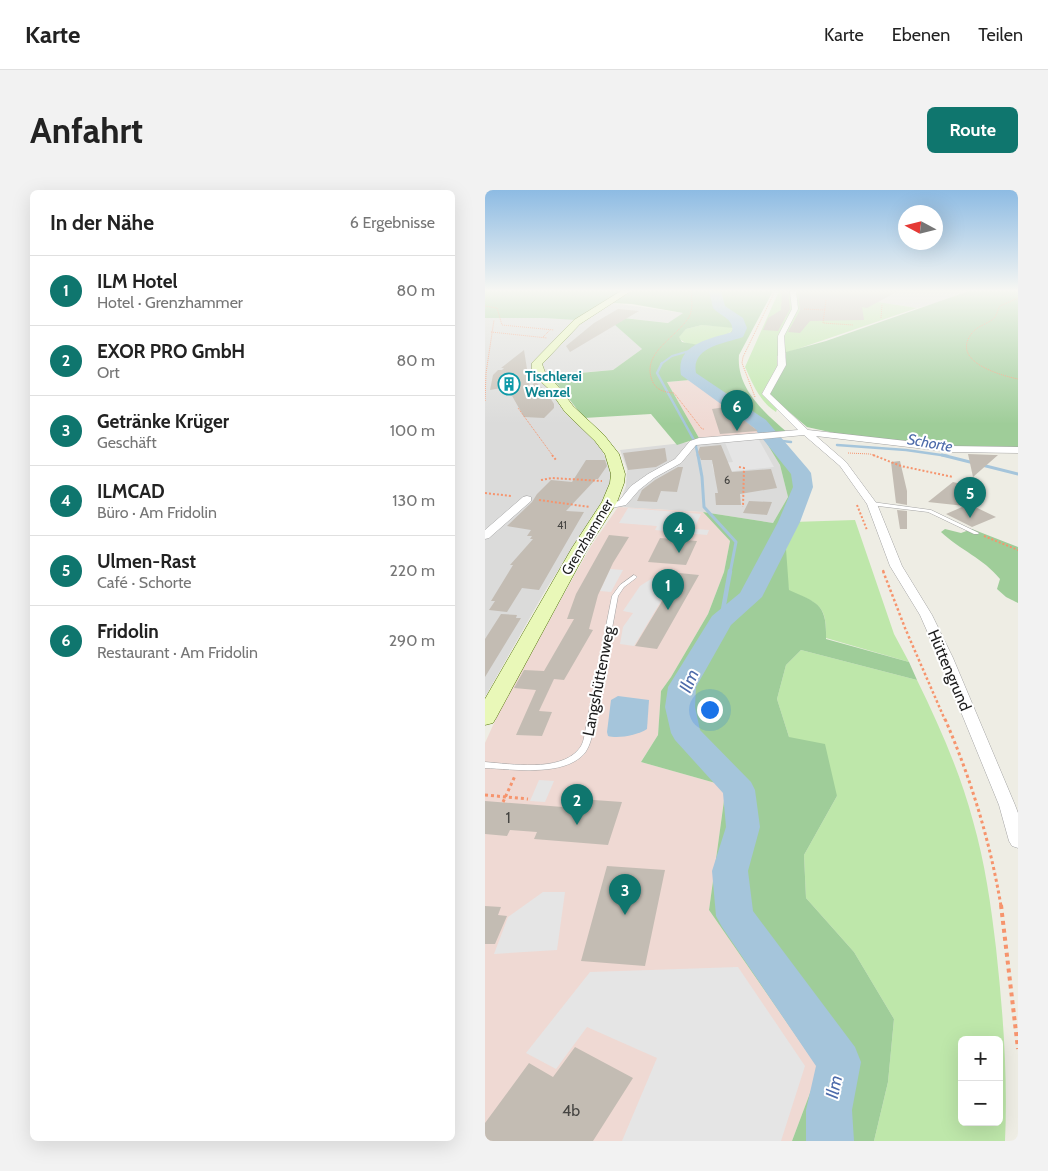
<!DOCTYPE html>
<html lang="de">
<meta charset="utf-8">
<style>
:root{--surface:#fff;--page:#f2f2f2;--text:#222;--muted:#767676;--line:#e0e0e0;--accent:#0f766e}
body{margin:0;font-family:Cabin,sans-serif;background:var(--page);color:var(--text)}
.controls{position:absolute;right:15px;bottom:15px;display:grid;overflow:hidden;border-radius:8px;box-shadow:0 5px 20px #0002}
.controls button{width:45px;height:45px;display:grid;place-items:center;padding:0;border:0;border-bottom:1px solid var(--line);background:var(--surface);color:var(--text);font:25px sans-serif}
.compass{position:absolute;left:413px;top:15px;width:45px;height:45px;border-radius:50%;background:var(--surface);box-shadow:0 5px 20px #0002;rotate:277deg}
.you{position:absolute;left:224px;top:519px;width:18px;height:18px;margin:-12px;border:4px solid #fff;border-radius:50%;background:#1a73e8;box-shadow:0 0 0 8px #1a73e833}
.badge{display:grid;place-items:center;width:32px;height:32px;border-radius:50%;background:var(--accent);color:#fff;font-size:16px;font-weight:700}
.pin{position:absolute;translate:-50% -41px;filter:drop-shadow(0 1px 2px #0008)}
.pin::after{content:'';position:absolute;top:26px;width:18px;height:15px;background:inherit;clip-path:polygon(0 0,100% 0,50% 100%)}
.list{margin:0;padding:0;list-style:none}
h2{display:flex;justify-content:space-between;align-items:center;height:65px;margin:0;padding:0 20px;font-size:21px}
h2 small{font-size:16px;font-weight:400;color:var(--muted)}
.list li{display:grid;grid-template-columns:32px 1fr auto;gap:15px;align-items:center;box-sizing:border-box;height:70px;padding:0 20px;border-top:1px solid var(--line)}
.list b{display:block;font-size:19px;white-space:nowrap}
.list p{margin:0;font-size:16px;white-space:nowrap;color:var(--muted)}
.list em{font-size:16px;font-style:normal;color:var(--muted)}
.map{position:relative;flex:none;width:533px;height:951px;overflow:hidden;border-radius:8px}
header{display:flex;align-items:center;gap:30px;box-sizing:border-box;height:70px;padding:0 25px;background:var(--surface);border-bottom:1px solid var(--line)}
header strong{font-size:24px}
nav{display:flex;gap:28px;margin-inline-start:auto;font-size:18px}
.intro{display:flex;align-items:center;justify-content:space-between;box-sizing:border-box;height:120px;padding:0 30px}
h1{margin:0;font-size:35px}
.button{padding:12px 22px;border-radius:8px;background:var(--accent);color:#fff;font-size:18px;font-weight:700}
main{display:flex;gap:30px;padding:0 30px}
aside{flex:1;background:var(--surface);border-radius:8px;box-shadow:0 5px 20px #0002}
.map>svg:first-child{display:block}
</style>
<header>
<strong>Karte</strong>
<nav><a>Karte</a><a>Ebenen</a><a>Teilen</a></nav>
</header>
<div class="intro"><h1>Anfahrt</h1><a class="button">Route</a></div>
<main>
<aside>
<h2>In der Nähe<small>6 Ergebnisse</small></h2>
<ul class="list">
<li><span class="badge">1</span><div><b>ILM Hotel</b><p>Hotel · Grenzhammer</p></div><em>80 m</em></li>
<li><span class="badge">2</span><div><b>EXOR PRO GmbH</b><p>Ort</p></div><em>80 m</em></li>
<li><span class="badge">3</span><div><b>Getränke Krüger</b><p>Geschäft</p></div><em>100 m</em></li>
<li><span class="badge">4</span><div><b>ILMCAD</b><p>Büro · Am Fridolin</p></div><em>130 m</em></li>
<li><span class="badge">5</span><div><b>Ulmen-Rast</b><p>Café · Schorte</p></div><em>220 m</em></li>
<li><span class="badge">6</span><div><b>Fridolin</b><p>Restaurant · Am Fridolin</p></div><em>290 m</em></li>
</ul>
</aside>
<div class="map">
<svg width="533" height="951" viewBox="0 0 533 951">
<rect width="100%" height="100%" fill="#eeede4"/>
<path fill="#dbdbda" d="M320 101H484L460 111 432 118Z
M127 113 198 123 184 133 121 126 157 159 128 180 52 186 115 257 125 276 129 292 60 401 0 507V128H59L99 130Z
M278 247 295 275 303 307 288 333 218 322 133 317 141 296 142 279 135 260 215 251Z"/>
<path fill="#efd9d3" d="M205 190 249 219 279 234V245L214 248 182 192Z
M133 317 218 322 245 351 239 382 223 424 186 487 176 501 173 545 156 572 241 596 224 720 334 879 307 951H0V553L14 522 79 404 106 356Z"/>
<path fill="#bee7aa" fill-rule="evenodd" d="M294 101H305L307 109H312L311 101H320L432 118 292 166V177L277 203 292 219 291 222C274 211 268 194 260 177Z
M217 135 250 137C239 152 206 163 193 147L201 139Z
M370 330 409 444 424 472 341 448C342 414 333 413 304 401L297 357 308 332Z
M316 460 432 490C454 535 475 582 488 631 500 673 506 715 511 758 518 822 523 886 520 951H389L403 892 409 829 369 762 321 708 319 665 352 606 304 547 292 509 301 475ZM477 850H514V932H477Z"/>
<path fill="#9fcd99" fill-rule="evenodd" d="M0 101H140L91 130 59 128H0Z
M147 101H288L254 165C251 199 280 223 303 243L279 245V234L249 219 205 190 182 192 214 248 192 255 166 224 99 228 73 195 61 186 128 180 157 159 120 126 183 133 198 123 147 114 127 113ZM217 135 249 138 245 143 214 155 197 152 194 147 201 139Z
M484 101H533V258H476L349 243 322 237 283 204 300 175 301 162 341 151Z
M278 247 294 248C303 261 318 276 322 291 325 302 303 344 297 357L301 359 304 400C333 413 342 414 341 449L424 472 432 490 316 460 301 475 292 509 304 547 340 554 352 606 319 665 321 708 369 762 409 829 403 892 389 951H307L334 879 224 720 241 596 156 572 173 545 176 501 186 487 223 424 239 382 245 351 218 322 288 333 303 307 295 275Z
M460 339 476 343 487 339 533 357V413L521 407 512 399 515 389C498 368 475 360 456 342Z"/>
<path fill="#e5e5e5" d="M273 248 289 277 229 283 227 274 248 272 239 250Z
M143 318 216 324 209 339 224 340 222 345 170 340 172 336 134 333Z
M125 379 138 380 126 402 115 401Z
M177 381 193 383 149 456 135 454 138 437 148 423 138 421 155 396 169 387 173 388Z
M54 590 69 591 60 612 45 611Z
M58 702H80L72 760 9 764 23 727Z
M253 777 320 876 296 951H137L172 868 102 837 71 879 41 863 105 782Z"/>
<path fill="#a5c5db" d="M133 506 164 510 162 539C153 545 133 549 123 546L122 542 126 510Z"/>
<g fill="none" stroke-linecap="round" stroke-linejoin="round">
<path stroke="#a5c5db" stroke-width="2" d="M176 174 187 166 211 159"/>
<path stroke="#a5c5db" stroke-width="2.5" d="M177 173 172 183 210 252 213 266
M288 250 306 252
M352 255 421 260 463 266"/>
<path stroke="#a5c5db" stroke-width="3" d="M213 265 217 287 219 317 251 352 245 383
M457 265 533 284"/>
<path stroke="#a5c5db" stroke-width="4.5" d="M236 431 245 381"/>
<path fill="#a5c5db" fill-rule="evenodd" d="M224 101H236L240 116 258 128 262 138 258 147C238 154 206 157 211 183L281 230 323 279 326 283 328 297 315 332 277 407 246 435 211 497 210 517 215 540 266 592 270 600 275 637 263 681 268 721 370 857 376 872 367 920 369 951H321V920L331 876 237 737 231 726 227 681 241 637 238 603 190 550 186 543 180 517 183 497 227 426 255 403 293 332 308 297 306 284 269 238 196 185C190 154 225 149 247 142 250 129 235 126 228 118Z"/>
</g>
<path fill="#c3bcb3" d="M297 101H303L305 119 293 141 278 140 283 128 296 120Z
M313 101H413L382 118 377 117 379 130 325 131 315 143 303 142 315 120Z
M133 119 154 121 85 162 81 156 109 133Z
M39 160 45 198 50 192 61 201 69 214V218L59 228 39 227 22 197 5 200 8 185 13 180H17L19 178H16Z
M240 217 248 222 273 241 235 244 227 219Z
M236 255 247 282 286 279 292 298 255 304 256 315H231L230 303H233L227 270H216L213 262 215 257Z
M180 258 182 271 171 277 143 280 138 263Z
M483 264 509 265H513L488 287Z
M101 270H120L122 276 113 289H111L81 321 99 322 54 400 37 398 22 422 4 420 10 411H6L28 375H25L48 349H45L47 346H42L46 340 22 336 47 312 52 304 66 290 87 292Z
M415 271 422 301V315L411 313 406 272Z
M193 277H198L192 302 176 301 172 312 152 311 157 300 170 290Z
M468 292 497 299 480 316 443 312Z
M264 311 287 312 282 325 258 323Z
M484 314 511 327 487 337 461 324Z
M412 320 422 321V339H415Z
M124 345 144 347 128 373 113 405 104 439 108 440 79 490 69 489 54 521 67 522 57 546 31 545 51 500 29 498 39 480 59 481 89 429H82L91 404Z
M175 348 212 351 201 375 163 372Z
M194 383 214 385 172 459 150 456Z
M16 424 32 425 31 428H36L0 487V449Z
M81 608 137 612 123 655 49 649 52 642 25 640 22 646 0 644V611L78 617Z
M122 676 180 680 160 776 96 771Z
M0 716 16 717 13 725 22 726 10 754H0Z
M90 857 148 888 108 951H0V933L44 873 68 887Z"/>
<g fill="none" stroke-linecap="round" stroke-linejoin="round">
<g stroke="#a4a4a4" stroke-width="1">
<path id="service" d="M387 312 446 320 494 343 493 344H489L443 322 385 315V313Z
M149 385 152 387 151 388 139 397 133 406 108 542C106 550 104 558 99 564 78 587 28 579 0 578V572C26 574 74 582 93 560 98 555 99 548 100 542L127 406 135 395Z"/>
</g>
<g stroke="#a4a4a4" stroke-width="1">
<path id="minor" d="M305 101H311L313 119 299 146 301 175 285 204 323 240 466 256 533 257V263L466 262 331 246 361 272 392 314 417 376 447 425 468 468 530 615 533 623V658L527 656 524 651 514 615 454 468 435 425 405 376 382 314 355 276 319 245 211 255 196 273 169 288 154 300 141 315 122 319 117 316 118 314 134 311 146 296 163 284 190 269 205 251 214 248 313 240 277 204 293 175V146L307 119Z
M42 306 46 307V311L4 348 0 349V340L38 307Z"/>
</g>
<g stroke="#537108" stroke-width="1">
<path id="secondary" d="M136 101H146L95 134 57 174 61 185 72 195 88 216 119 245 134 264 140 284 139 293 132 312 103 358 11 528 8 533 0 535V509L87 358 117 312 125 293 126 284 120 264 110 251 80 222 64 199 53 189 47 181V173L89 130Z"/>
</g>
<path stroke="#f6946d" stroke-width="1" stroke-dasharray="1 1" stroke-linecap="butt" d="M206 101C207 110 208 119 204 127 192 147 159 161 166 187 169 199 177 202 189 203L217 239H219
M533 108 515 116C513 119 512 124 510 127 504 134 493 135 487 143 465 171 514 185 533 189
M341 110 338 133 368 135
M0 116 12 118 17 135 69 140
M319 119 340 120
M396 128 397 114
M6 142 62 148
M58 147 65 140
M270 207 257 173 258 167 290 101
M0 211 1 183 9 130
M33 218 68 266
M363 263 385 264 391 266"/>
<path stroke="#f6946d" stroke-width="2" stroke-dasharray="2 2" stroke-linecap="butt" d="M67 265 71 270
M388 265 416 276 468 287
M254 277 259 278 258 317
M56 290 67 288 117 291
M0 303 26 306
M54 310 105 317
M372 315 382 340
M499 346 533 360
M398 380 399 383"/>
<path stroke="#f6946d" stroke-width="2.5" stroke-dasharray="2.5 2.5" stroke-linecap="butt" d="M398 381 420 438 460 530"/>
<path stroke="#f6946d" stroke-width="3" stroke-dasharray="3 3" stroke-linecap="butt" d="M460 529C486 589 505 651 516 716
M0 605 43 609
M18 612 30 586"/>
<path stroke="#f6946d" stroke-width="4" stroke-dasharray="4 4" stroke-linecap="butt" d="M516 715 533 859"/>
<use href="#service" fill="#fff" fill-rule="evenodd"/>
<use href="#minor" fill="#fff" fill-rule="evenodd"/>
<use href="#secondary" fill="#e9f8b8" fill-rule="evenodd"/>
</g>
<linearGradient id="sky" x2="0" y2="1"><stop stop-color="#8dbbe3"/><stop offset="0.43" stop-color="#f7f7f3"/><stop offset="1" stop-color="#f7f7f3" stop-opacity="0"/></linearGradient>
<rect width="533" height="234" fill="url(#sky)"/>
<defs>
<g id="building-ring" transform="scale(1.125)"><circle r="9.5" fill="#fff" stroke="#0f9aa8" stroke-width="1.5"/><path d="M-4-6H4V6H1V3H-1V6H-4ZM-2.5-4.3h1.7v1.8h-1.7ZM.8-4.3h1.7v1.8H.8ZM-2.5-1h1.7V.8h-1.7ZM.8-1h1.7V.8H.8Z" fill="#0f9aa8"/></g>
</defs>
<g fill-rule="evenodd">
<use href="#building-ring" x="24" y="194"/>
</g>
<g text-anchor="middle" stroke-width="4" stroke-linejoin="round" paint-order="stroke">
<g font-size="11" fill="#464542">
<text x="242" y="294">6</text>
<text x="77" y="339">41</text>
</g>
<g font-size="14" font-weight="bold" fill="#0d838f" stroke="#fff" text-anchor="start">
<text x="40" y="191">Tischlerei<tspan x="40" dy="16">Wenzel</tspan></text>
</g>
<g font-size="14" fill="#1d1d1d" stroke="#fff">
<text transform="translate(102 347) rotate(-59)" y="5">Grenzhammer</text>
</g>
<g font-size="15" font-style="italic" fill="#4d6baa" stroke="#fff">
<text transform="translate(445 253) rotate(10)" y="5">Schorte</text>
</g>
<g font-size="16" fill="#1d1d1d" stroke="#fff">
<text transform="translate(465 480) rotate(67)" y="6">Hüttengrund</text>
<text transform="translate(113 491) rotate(-79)" y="6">Langshüttenweg</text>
</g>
<g font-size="16" fill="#464542">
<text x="23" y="633">1</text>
<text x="86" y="926">4b</text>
</g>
<g font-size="18" font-style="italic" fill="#4d6baa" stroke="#fff">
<text transform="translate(204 491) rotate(-67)" y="6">Ilm</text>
<text transform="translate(349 897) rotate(-78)" y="6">Ilm</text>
</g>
</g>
</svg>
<div class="controls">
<button>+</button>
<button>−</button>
</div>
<svg class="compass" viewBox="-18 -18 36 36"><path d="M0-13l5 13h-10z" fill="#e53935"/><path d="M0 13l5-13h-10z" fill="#767676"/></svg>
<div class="you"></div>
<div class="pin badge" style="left:183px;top:420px">1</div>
<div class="pin badge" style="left:92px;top:635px">2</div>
<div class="pin badge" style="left:140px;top:725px">3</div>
<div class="pin badge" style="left:194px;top:363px">4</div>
<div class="pin badge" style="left:485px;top:328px">5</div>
<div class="pin badge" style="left:252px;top:241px">6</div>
</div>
</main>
